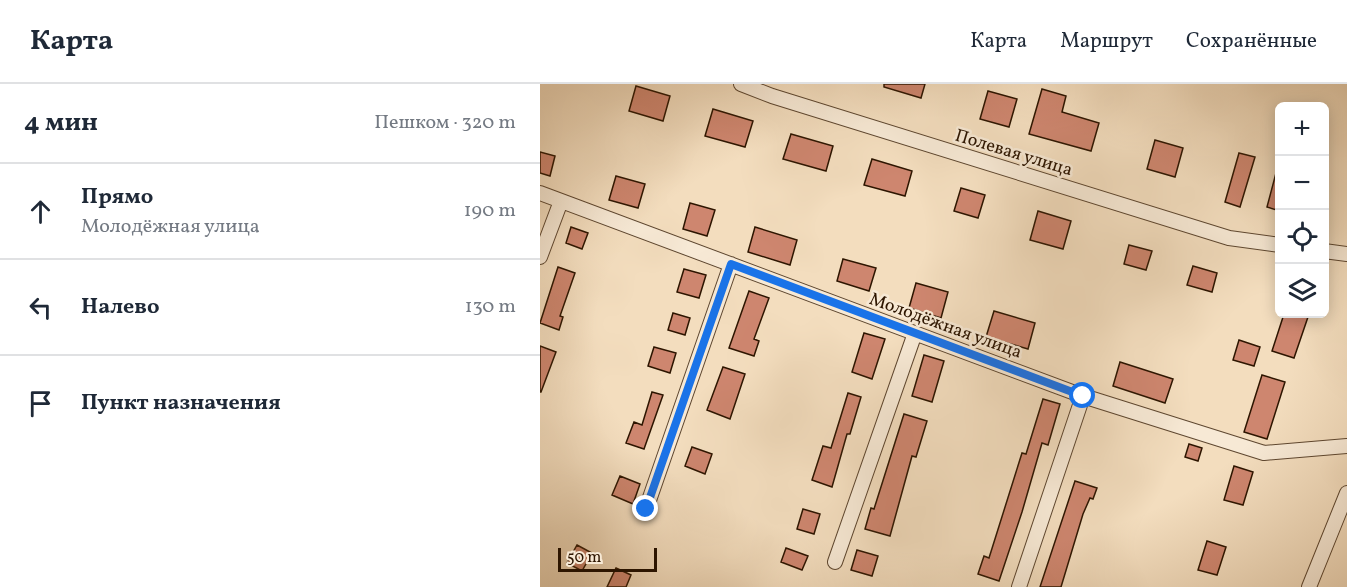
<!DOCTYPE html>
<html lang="ru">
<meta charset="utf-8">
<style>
:root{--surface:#fff;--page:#f6f6f7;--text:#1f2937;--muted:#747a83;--line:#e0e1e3}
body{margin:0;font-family:Vollkorn,serif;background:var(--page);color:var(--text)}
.controls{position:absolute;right:18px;top:18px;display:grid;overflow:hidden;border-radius:9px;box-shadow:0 3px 15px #0003}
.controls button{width:54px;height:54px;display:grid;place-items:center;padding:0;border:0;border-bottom:2px solid var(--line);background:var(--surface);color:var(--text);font:30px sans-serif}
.scale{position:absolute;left:18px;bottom:15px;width:99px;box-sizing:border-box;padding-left:6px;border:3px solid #2d1500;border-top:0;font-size:16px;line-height:21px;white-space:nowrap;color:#2d1500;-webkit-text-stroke:4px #f7e9d5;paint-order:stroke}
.stop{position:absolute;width:18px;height:18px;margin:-14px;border:4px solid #1a73e8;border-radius:50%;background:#fff}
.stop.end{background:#1a73e8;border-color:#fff;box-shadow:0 2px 6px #0008}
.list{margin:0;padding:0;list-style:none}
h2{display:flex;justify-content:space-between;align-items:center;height:78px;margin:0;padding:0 24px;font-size:26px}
h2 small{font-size:20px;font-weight:400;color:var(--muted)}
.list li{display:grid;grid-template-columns:39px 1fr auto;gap:18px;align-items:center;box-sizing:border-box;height:96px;padding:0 24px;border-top:2px solid var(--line)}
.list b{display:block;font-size:22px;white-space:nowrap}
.list p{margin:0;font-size:20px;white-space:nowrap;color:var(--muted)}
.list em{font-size:20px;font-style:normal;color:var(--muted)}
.icon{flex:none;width:33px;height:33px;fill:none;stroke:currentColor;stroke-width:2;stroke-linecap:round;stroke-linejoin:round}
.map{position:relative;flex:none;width:807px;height:503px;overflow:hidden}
header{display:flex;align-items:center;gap:36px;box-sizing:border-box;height:84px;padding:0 30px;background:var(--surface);border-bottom:2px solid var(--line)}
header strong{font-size:28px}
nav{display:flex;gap:33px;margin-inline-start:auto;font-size:21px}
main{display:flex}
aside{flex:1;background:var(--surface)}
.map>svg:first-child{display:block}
</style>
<header>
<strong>Карта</strong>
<nav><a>Карта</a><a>Маршрут</a><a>Сохранённые</a></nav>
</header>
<main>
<aside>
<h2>4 мин<small>Пешком · 320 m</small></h2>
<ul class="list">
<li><svg class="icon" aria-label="ahead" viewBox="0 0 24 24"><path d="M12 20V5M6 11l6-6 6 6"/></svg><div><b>Прямо</b><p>Молодёжная улица</p></div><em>190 m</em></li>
<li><svg class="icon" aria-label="left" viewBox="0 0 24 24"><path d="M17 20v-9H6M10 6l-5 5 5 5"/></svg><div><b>Налево</b></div><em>130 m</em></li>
<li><svg class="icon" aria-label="arrive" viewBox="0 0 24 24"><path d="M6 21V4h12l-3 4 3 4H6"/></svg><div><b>Пункт назначения</b></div></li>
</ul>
</aside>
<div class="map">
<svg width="807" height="503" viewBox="0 0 807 503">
<rect width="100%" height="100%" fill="#f3ddbe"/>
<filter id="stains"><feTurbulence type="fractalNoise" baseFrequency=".00333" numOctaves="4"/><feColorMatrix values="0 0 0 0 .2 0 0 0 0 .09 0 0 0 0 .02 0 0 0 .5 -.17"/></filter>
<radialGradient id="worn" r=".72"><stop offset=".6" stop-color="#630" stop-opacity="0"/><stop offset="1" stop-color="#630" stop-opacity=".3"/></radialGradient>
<path fill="#ce866f" stroke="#2d1500" stroke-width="1.5" d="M344 0H385L381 14 344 3Z
M96 2 130 12 123 37 89 27Z
M502 5 526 12 522 28 559 39 551 67 489 50Z
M448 7 477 15 469 43 440 35Z
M173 25 213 37 205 63 165 52Z
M251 50 293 62 286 87 243 75Z
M615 56 643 64 635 93 607 85Z
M0 68 15 72 10 92 0 89Z
M699 69 715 73 700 123 685 118Z
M332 75 372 87 365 112 324 101Z
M736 89H740V127L727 123Z
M76 92 105 100 98 124 69 116Z
M421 104 445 111 438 134 414 127Z
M150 119 175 126 167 152 143 145Z
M498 127 531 137 523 165 490 156Z
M31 143 48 149 42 165 26 159Z
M215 143 257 156 250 181 208 168Z
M589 161 612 167 606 186 584 180Z
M303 175 336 184 329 207 297 197Z
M653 182 677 189 672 208 647 201Z
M18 183 35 189 20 232 23 233 19 246 0 239Z
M144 185 166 191 159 214 137 208Z
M376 199 408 208 401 234 369 224Z
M209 207 229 214 214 255 219 257 214 272 189 264Z
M454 227 495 239 488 265 446 253Z
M133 229 150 234 145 251 128 246Z
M744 230H769L754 274 732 267Z
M324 249 345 255 332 295 312 288Z
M699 256 720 263 714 282 693 276Z
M0 262 16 268 1 308H0Z
M114 263 136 269 130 289 108 282Z
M384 271 404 277 392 318 372 312Z
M580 278 633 295 625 319 573 302Z
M183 283 205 290 190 335 167 326Z
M722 291 745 298 727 355 704 348Z
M112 308 123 311 104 365 86 359 94 338 102 341Z
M308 309 321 313 310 350H307L292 403 272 396 283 362 291 364Z
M503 315 520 320 508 361 502 359 482 428 459 497 438 490 444 472 449 474 482 369 486 370Z
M364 330 387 337 376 373 372 372 350 452 325 445 331 424 334 425Z
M649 360 662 364 658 377 645 373Z
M152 363 172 370 165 390 145 382Z
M694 382 713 388 703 421 684 416Z
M80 392 100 400 93 420 72 411Z
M535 397 557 404 553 415 550 414 543 430 521 503H500Z
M263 425 280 430 274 450 257 445Z
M667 457 686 463 677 491 658 486Z
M37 461 52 469 42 487 27 479Z
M246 464 268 472 262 486 241 478Z
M317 466 338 472 332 492 311 486Z
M76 484 91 491 86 503H67Z"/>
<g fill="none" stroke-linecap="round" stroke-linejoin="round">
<g stroke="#5e4730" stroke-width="16">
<path id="minor" d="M201 0 232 12 689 154 740 161
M0 109 543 312 724 369 807 362
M784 167 807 170
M0 173 21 117
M106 425 191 180
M295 478 375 249
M479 503 543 312
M769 503 807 409"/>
</g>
<use href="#minor" stroke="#f7e9d5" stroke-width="14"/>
</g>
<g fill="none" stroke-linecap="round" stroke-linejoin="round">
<path stroke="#1a73e8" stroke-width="8" d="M106 425 191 180 543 312"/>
</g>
<g text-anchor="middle" stroke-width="5" stroke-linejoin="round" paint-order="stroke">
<g font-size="18" fill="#2d1500" stroke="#f7e9d5">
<text transform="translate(474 68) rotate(17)" y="6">Полевая улица</text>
<text transform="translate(406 241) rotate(20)" y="6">Молодёжная улица</text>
</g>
</g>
<rect width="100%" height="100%" filter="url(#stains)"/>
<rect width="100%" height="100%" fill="url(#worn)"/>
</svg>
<div class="controls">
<button>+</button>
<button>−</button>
<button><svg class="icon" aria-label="locate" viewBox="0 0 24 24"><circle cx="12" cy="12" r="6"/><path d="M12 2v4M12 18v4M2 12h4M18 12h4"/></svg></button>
<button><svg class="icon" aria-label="layers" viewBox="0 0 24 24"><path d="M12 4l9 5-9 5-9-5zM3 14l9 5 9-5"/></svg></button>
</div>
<div class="scale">50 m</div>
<div class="stop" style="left:543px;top:312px"></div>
<div class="stop end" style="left:106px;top:425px"></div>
</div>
</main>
